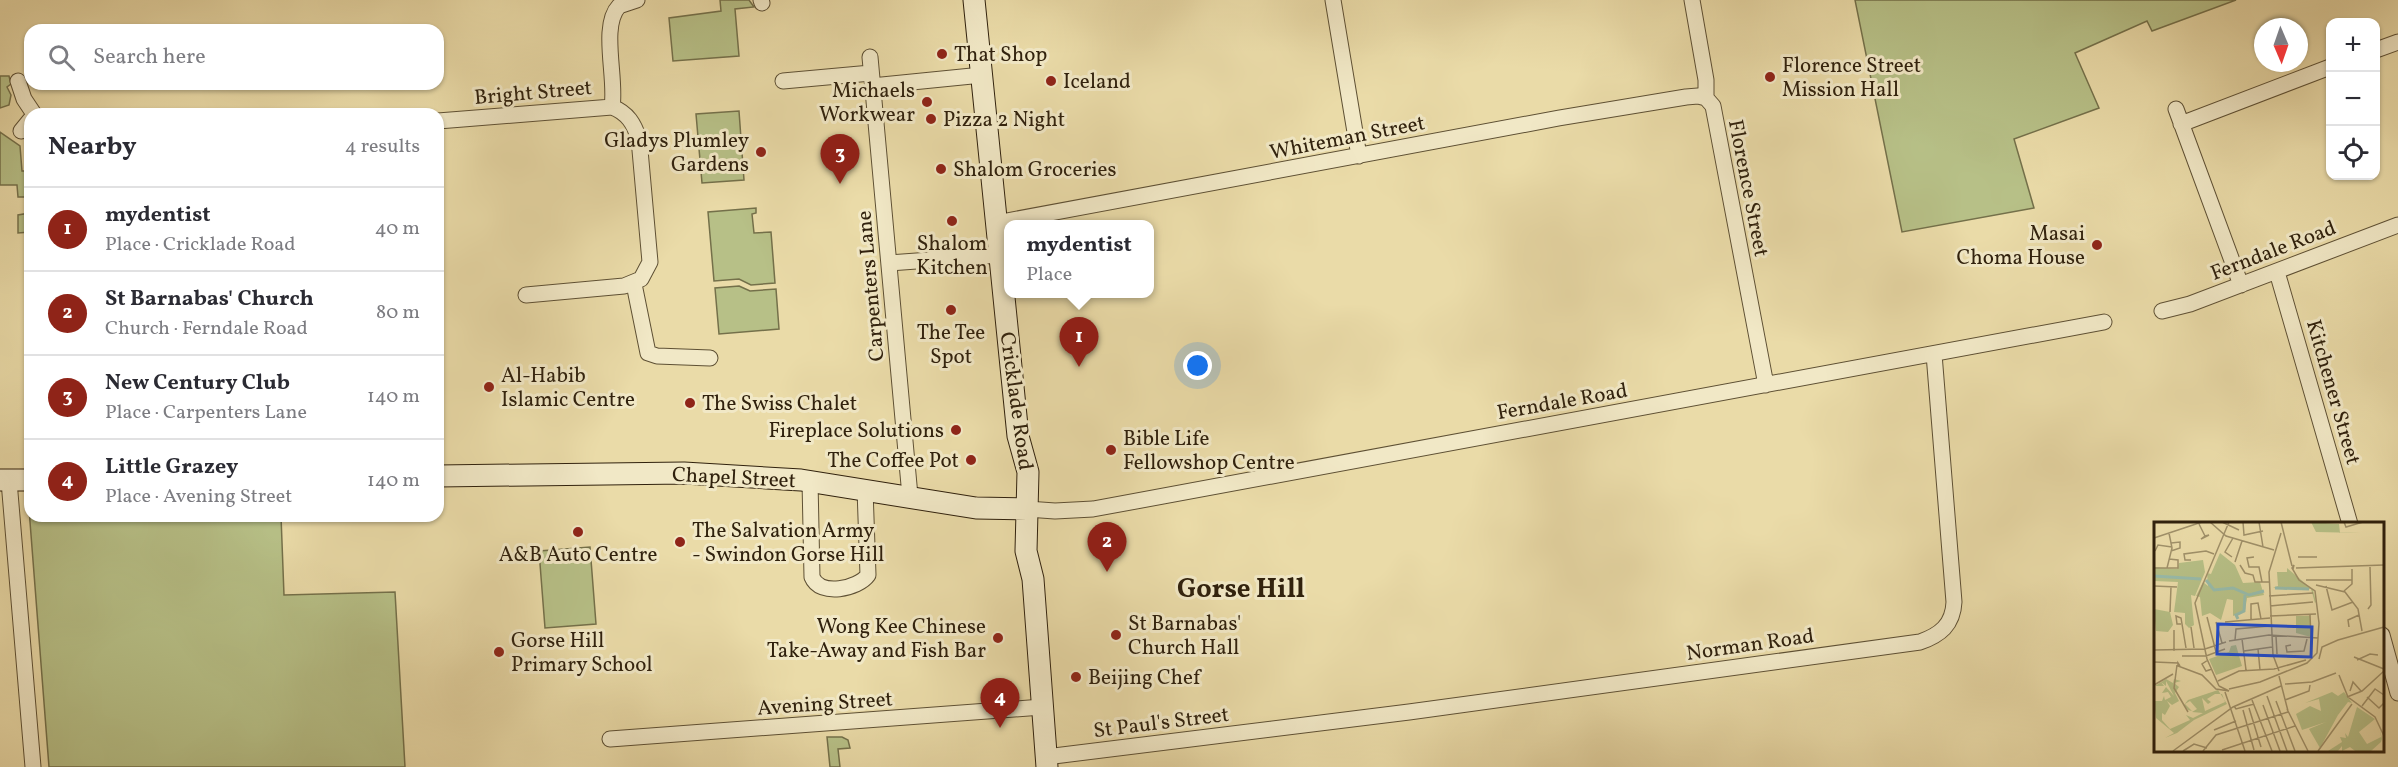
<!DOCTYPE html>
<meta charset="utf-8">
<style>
:root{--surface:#fff;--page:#f2f2f3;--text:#2b2b33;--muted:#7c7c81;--line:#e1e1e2;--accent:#8f2418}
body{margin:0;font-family:Vollkorn,serif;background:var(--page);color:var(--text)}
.controls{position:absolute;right:18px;top:18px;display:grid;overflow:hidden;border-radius:12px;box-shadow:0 2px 4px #0004}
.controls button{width:54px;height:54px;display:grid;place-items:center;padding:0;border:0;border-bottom:2px solid var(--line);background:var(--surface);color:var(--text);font:30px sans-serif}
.compass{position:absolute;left:2254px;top:18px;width:54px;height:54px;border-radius:50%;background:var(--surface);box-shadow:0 2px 4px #0004;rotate:178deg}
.you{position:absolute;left:1198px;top:366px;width:21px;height:21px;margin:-15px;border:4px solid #fff;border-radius:50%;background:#1a73e8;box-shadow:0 0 0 9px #1a73e833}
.badge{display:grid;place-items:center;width:39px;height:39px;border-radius:50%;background:var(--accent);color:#fff;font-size:20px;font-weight:700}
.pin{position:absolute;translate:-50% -50px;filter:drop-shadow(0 2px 3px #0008)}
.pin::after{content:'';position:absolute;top:32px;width:21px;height:18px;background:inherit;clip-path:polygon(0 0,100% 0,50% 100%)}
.popup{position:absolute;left:1004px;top:220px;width:150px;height:78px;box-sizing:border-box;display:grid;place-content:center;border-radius:12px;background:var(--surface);filter:drop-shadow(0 2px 4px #0005);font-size:20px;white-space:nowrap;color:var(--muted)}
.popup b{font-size:22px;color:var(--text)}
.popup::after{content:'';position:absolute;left:50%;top:100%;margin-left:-12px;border:12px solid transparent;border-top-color:var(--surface)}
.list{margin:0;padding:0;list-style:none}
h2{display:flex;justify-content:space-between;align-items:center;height:78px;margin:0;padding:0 24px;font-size:26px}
h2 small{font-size:20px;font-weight:400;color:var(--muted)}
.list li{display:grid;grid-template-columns:39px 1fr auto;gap:18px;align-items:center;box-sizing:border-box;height:84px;padding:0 24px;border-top:2px solid var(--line)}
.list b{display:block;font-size:22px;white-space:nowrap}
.list p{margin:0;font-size:20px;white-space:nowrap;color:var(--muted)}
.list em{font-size:20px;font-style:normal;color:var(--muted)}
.icon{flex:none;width:33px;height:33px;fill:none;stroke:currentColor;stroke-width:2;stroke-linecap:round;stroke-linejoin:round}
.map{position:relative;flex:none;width:2398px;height:767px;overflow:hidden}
.search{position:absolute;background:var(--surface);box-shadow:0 2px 4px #0004;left:24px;top:24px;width:420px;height:66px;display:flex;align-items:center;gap:15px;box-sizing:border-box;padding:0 21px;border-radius:18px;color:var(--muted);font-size:22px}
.panel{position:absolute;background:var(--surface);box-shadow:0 2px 4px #0004;left:24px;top:108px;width:420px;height:414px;border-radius:18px}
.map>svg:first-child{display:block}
</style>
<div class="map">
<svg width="2398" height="767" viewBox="0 0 2398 767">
<rect width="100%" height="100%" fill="#eadba8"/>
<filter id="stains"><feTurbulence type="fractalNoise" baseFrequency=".00333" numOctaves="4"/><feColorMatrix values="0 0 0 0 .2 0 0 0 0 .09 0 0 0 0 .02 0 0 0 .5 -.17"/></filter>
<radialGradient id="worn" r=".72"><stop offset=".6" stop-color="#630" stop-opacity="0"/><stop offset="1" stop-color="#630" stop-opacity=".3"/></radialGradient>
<path fill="#b7c087" stroke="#74704a" stroke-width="1.5" d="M720 0H749L754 7 735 9 739 56 673 61 669 18 721 11Z
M1855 0H2236L2152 31 2147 21 2075 53 2099 108 2014 139 2034 208 1902 232Z
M0 76H9L11 84 7 87 11 95 9 105 0 108Z
M739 111 744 180 702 183 696 114Z
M0 132 20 146 22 171H30V200L29 197H18L17 185H0Z
M756 208V213L752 214 754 233 771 232 775 283 751 285 739 279 714 281 708 212Z
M30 213V232L18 233V215Z
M739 286 750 291 776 289 779 329 719 334 715 288Z
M28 496H30V516H281L284 595 395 592 405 767H49Z
M590 547 596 624 545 628 539 551Z
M827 737H842L848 740 850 748 838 749 840 767H830Z"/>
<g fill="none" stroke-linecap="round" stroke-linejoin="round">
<g stroke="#5e5034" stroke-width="17">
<path id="street" d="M761 0 762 3
M1333 0 1359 156
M1692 0 1706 80V98L1713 106 1766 385
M2376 50 2398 42
M870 57 910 496
M18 81 24 99 34 114
M783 81 871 73
M872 86 982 75
M612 107C617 79 600 26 619 6L637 0
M2176 109 2241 285
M438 121 612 107C628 113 634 124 639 139L650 262 641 279 624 286 526 295
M2181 124 2330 67
M21 131 30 120
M996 223 1559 118 1686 97 1698 96 1706 98
M889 263 999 255
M2277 272 2350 524
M634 284 648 353 657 356 710 358
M2162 311 2190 304 2398 225
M9 481 33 767
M810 481 812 577C820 597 858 589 868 575L865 489
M1027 509 1055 511 1093 509 2104 322
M2382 635 2398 693
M610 739 1042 707
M1046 757 1409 712 1920 642C1940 635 1953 625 1954 602L1934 354"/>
</g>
<g stroke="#30210d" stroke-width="23">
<path id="secondary" d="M974 0 1018 436 1028 472 1026 551 1033 579 1047 767
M438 476 684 473 801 480 976 508 1027 509
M0 480H30"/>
</g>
<use href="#street" stroke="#f1e8c6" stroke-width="15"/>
<use href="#secondary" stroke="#f1e8c6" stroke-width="21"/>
</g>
<g fill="#8f2418" stroke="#f1e8c6" stroke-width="2">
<circle cx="942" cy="54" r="6"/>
<circle cx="1770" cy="77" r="6"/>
<circle cx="1051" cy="81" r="6"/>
<circle cx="927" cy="102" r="6"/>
<circle cx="931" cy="119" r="6"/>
<circle cx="761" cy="152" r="6"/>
<circle cx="941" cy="169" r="6"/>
<circle cx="952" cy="221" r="6"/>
<circle cx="2097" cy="245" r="6"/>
<circle cx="951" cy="310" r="6"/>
<circle cx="489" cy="387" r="6"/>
<circle cx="690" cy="403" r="6"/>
<circle cx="956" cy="430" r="6"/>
<circle cx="1111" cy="450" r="6"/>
<circle cx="971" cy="460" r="6"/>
<circle cx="578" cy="532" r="6"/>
<circle cx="680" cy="542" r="6"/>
<circle cx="1116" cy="635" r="6"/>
<circle cx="998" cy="638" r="6"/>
<circle cx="499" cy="652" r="6"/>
<circle cx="1076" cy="677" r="6"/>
</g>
<g text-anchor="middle" stroke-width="6" stroke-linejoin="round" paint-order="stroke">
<g font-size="21" fill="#30210d" stroke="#f1e8c6" text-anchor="start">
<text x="954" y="61">That Shop</text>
<text x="1782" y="72">Florence Street<tspan x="1782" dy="24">Mission Hall</tspan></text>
<text x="1063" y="88">Iceland</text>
<text x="915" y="97" text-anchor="end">Michaels<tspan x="915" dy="24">Workwear</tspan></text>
<text x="943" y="126">Pizza 2 Night</text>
<text x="749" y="147" text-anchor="end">Gladys Plumley<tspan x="749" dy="24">Gardens</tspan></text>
<text x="953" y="176">Shalom Groceries</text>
<text x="2085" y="240" text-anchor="end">Masai<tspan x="2085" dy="24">Choma House</tspan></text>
<text x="952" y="250" text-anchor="middle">Shalom<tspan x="952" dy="24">Kitchen</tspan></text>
<text x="951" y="339" text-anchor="middle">The Tee<tspan x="951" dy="24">Spot</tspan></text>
<text x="501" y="382">Al-Habib<tspan x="501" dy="24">Islamic Centre</tspan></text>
<text x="702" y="410">The Swiss Chalet</text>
<text x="944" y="437" text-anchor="end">Fireplace Solutions</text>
<text x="1123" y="445">Bible Life<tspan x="1123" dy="24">Fellowshop Centre</tspan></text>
<text x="959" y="467" text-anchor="end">The Coffee Pot</text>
<text x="692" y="537">The Salvation Army<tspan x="692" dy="24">- Swindon Gorse Hill</tspan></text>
<text x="578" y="561" text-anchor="middle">A&amp;B Auto Centre</text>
<text x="1128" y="630">St Barnabas'<tspan x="1128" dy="24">Church Hall</tspan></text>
<text x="986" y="633" text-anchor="end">Wong Kee Chinese<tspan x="986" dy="24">Take-Away and Fish Bar</tspan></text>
<text x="511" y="647">Gorse Hill<tspan x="511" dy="24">Primary School</tspan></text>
<text x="1088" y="684">Beijing Chef</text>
</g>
<g font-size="21" fill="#30210d" stroke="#f1e8c6">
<text transform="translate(533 92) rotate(-5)" y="7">Bright Street</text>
<text transform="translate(1347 137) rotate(-11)" y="7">Whiteman Street</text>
<text transform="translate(1749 188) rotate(79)" y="7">Florence Street</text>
<text transform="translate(2273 250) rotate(-21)" y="7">Ferndale Road</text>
<text transform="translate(870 286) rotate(-95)" y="7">Carpenters Lane</text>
<text transform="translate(2334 392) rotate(74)" y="7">Kitchener Street</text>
<text transform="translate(1017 401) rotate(82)" y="7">Cricklade Road</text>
<text transform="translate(1562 401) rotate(-10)" y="7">Ferndale Road</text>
<text transform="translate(734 477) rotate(3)" y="7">Chapel Street</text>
<text transform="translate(1750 644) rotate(-8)" y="7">Norman Road</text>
<text transform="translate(825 703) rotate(-4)" y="7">Avening Street</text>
<text transform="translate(1161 722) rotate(-7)" y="7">St Paul's Street</text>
</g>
<g font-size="27" font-weight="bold" fill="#30210d" stroke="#f1e8c6">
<text x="1241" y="597">Gorse Hill</text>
</g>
</g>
<g transform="translate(2154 522)">
<rect width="230" height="230" fill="#eadba8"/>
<path d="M157 0 185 2 186 11H207L162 10ZM66 31 81 43 89 61 106 60 110 73 93 76 91 89 79 94V78L73 77 67 98 56 91 48 94 46 75 42 74 49 60 54 64 53 51 57 52ZM49 38 51 50 41 74 37 73 40 103 35 106 31 102V91L20 90 24 60 0 59V45L23 47 25 41ZM133 46 159 68 162 80 161 81 157 67 119 66 124 64 123 50H133ZM0 87 16 90 19 103 14 110 2 109ZM142 94H156L157 115 142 111ZM82 123 88 144 62 153 55 137 75 130 77 124ZM12 157 19 161 20 157 27 159 20 161 25 165 21 171 25 179 18 183 13 179 16 184 11 193 8 191V198L16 207 36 198 32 193 39 196 49 191 38 190 43 187 36 179 31 182 38 189 34 188 30 183 34 178 64 168 73 182 40 198 23 211 11 216 20 211 2 196 0 179H8L10 174 11 178 17 175 14 170 8 171 12 165 20 174 12 159V164L7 160 10 164H1ZM61 172H68L71 180 51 189 48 176 54 182 57 180 53 177ZM178 170 184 174 190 170 198 181 194 180 184 193 166 226 155 207 172 200 148 208 142 192 156 184 167 189 165 177 151 181ZM203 185 221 197 205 210 213 222 227 215 226 207 228 217 227 220 217 229H201L196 225 188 229V224L184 229H174L188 220 186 215 192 216 191 211 194 215Z" fill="#b7c087" fill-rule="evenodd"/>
<path fill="none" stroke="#98bbaa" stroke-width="3" d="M0 54 47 57M52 58 60 68 79 66 95 73 110 69M121 66 155 67M84 97 82 93 90 89 91 73"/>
<path fill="none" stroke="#a0916a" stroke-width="1.5" d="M56 0 72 14 120 28M68 0 85 8M89 0 90 13 109 9M105 0 109 25M127 0 138 44M190 0 192 5 209 0M45 2 51 14 55 13 47 17 51 14M0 16 48 0M1 29 4 23 18 25M17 29 26 26V20L17 21M78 35 71 30 79 16M100 35 93 36 95 45H105L108 60M144 35H163M37 38H31L30 32 52 29 60 32M81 40 88 19M86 43 91 51 99 53 101 60H115M0 46H24V38L15 37M13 46 18 26 15 11M142 46 230 43M152 58H198M162 63 191 70 204 87 208 109M0 64 23 65M172 64 178 88 199 80M190 69 198 62V47M115 74 159 71M116 84 159 80M214 87 217 83 216 45M16 90 17 65M156 93 157 116M116 94 162 92M53 95 62 130M97 97V82L104 81 107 97M62 100 68 121M71 100 116 96M27 102H23L22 94 27 96 32 126M37 105 40 126M195 105 194 98 205 93M20 108V129M122 114 123 132M88 117 92 148M81 118 82 107 116 104M184 118 230 105M75 119 115 113 164 116M137 123 132 124 133 130 150 129 153 117M104 127 106 148M0 128 51 127 72 120M90 129 118 125M28 134H52L71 127M200 135 230 147M165 137 168 125 184 118M54 138 48 142 52 149 58 147M203 138 216 132 224 133M0 140 24 141M23 143 20 166 34 190M26 144 24 141V144L48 153 62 167 75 169 65 164M125 149 119 133 115 50 127 11M185 153 194 175 221 195 230 214M125 154 134 189M64 159 85 149 120 147 152 138M131 162 158 160 182 151M0 163 19 152M65 164 53 137 41 81 75 0M75 167 106 160 153 141 163 131 165 101 161 69 145 58 138 46 140 43 139 47M196 169 199 160 207 169M71 170 91 229M113 174 133 229M193 175 208 169 230 149M213 175 225 186 230 181M98 178 118 229M131 178 155 169 156 163M122 179 141 229M109 183 126 229M80 184 82 187 100 182M208 184 221 167 230 173M95 186 107 225M133 187 154 229M89 188 100 228M60 208 82 199M68 228 141 204M19 229 79 185 127 164M29 229 40 222 53 226M49 229 62 213 134 190M164 229 198 182"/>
<path fill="#1d4ed8" fill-opacity="0.15" stroke="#1d4ed8" stroke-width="3" d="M64 102 158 105 157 135 63 132Z"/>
<rect width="230" height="230" fill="none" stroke="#30210d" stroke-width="3"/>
</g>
<rect width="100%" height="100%" filter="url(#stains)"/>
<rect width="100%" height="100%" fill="url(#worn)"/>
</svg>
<div class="controls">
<button>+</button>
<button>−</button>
<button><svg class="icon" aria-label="locate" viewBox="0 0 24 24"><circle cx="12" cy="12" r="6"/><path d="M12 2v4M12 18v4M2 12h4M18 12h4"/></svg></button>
</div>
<svg class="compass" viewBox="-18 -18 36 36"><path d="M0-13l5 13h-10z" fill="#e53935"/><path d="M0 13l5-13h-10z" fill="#7c7c81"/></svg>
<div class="you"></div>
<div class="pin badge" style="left:1079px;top:367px">1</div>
<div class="popup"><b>mydentist</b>Place</div>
<div class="pin badge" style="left:1107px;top:572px">2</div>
<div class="pin badge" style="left:840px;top:184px">3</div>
<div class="pin badge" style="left:1000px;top:728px">4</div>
<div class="search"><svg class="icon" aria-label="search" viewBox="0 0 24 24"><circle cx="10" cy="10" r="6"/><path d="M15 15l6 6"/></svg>Search here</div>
<section class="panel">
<h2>Nearby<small>4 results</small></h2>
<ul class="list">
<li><span class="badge">1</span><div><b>mydentist</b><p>Place · Cricklade Road</p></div><em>40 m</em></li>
<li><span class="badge">2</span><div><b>St Barnabas' Church</b><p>Church · Ferndale Road</p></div><em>80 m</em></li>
<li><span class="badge">3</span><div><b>New Century Club</b><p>Place · Carpenters Lane</p></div><em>140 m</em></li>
<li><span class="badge">4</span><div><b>Little Grazey</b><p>Place · Avening Street</p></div><em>140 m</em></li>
</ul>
</section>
</div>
